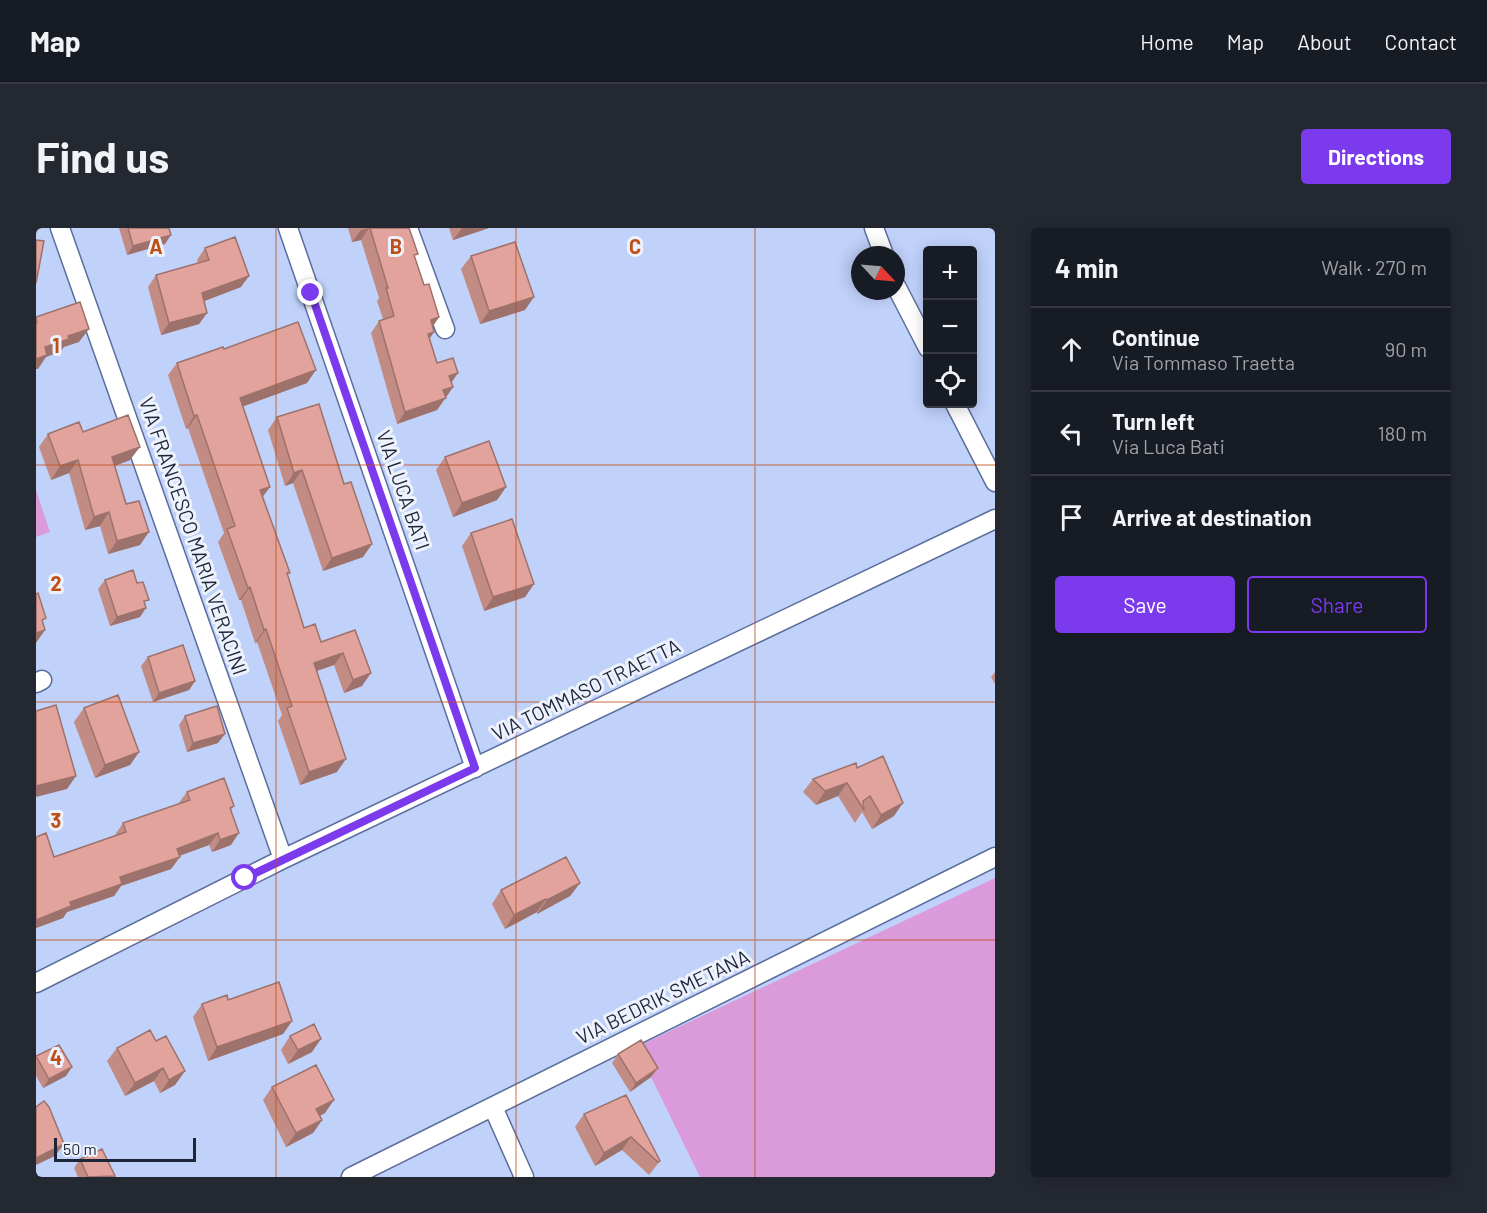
<!DOCTYPE html>
<meta charset="utf-8">
<style>
:root{--surface:#171b24;--page:#242831;--text:#f1f3f6;--muted:#9ea1a6;--line:#363941;--accent:#7c3aed}
body{margin:0;font-family:Barlow,sans-serif;background:var(--page);color:var(--text)}
.controls{position:absolute;right:18px;top:18px;display:grid;overflow:hidden;border-radius:6px;box-shadow:0 3px 15px #0003}
.controls button{width:54px;height:54px;display:grid;place-items:center;padding:0;border:0;border-bottom:2px solid var(--line);background:var(--surface);color:var(--text);font:30px sans-serif}
.compass{position:absolute;left:815px;top:18px;width:54px;height:54px;border-radius:50%;background:var(--surface);box-shadow:0 3px 15px #0003;rotate:116deg}
.scale{position:absolute;left:18px;bottom:15px;width:142px;box-sizing:border-box;padding-left:6px;border:3px solid #1d2538;border-top:0;font-size:16px;line-height:21px;white-space:nowrap;color:#1d2538;-webkit-text-stroke:4px #eef2fd;paint-order:stroke}
.stop{position:absolute;width:18px;height:18px;margin:-14px;border:4px solid #7c3aed;border-radius:50%;background:#fff}
.stop.end{background:#7c3aed;border-color:#fff;box-shadow:0 2px 6px #0008}
.list{margin:0;padding:0;list-style:none}
h2{display:flex;justify-content:space-between;align-items:center;height:78px;margin:0;padding:0 24px;font-size:26px}
h2 small{font-size:20px;font-weight:400;color:var(--muted)}
.list li{display:grid;grid-template-columns:39px 1fr auto;gap:18px;align-items:center;box-sizing:border-box;height:84px;padding:0 24px;border-top:2px solid var(--line)}
.list b{display:block;font-size:22px;white-space:nowrap}
.list p{margin:0;font-size:20px;white-space:nowrap;color:var(--muted)}
.list em{font-size:20px;font-style:normal;color:var(--muted)}
.actions{display:flex;gap:12px;padding:18px 24px}
.actions a{flex:1;padding:14px 0;border:2px solid var(--accent);border-radius:6px;text-align:center;font-size:21px;color:var(--accent)}
.actions .main{background:var(--accent);color:#fff}
.icon{flex:none;width:33px;height:33px;fill:none;stroke:currentColor;stroke-width:2;stroke-linecap:round;stroke-linejoin:round}
.map{position:relative;flex:none;width:959px;height:949px;overflow:hidden;border-radius:6px}
header{display:flex;align-items:center;gap:36px;box-sizing:border-box;height:84px;padding:0 30px;background:var(--surface);border-bottom:2px solid var(--line)}
header strong{font-size:28px}
nav{display:flex;gap:33px;margin-inline-start:auto;font-size:21px}
.intro{display:flex;align-items:center;justify-content:space-between;box-sizing:border-box;height:144px;padding:0 36px}
h1{margin:0;font-size:42px}
.button{padding:15px 27px;border-radius:6px;background:var(--accent);color:#fff;font-size:21px;font-weight:700}
main{display:flex;gap:36px;padding:0 36px}
aside{flex:1;background:var(--surface);border-radius:6px;box-shadow:0 3px 15px #0003}
.map>svg:first-child{display:block}
</style>
<header>
<strong>Map</strong>
<nav><a>Home</a><a>Map</a><a>About</a><a>Contact</a></nav>
</header>
<div class="intro"><h1>Find us</h1><a class="button">Directions</a></div>
<main>
<div class="map">
<svg width="959" height="949" viewBox="0 0 959 949">
<rect width="100%" height="100%" fill="#c0d1fa"/>
<path fill="#db9bda" d="M0 262 14 304 0 309Z
M959 650V949H664L615 849 598 820Z"/>
<g fill="none" stroke-linecap="round" stroke-linejoin="round">
<g stroke="#5b6e9b" stroke-width="21">
<path id="minor" d="M24 0 247 631
M252 0 439 540
M372 0 409 101
M838 0 848 27
M860 58 892 120
M919 176 959 254
M0 455 6 452
M0 755 247 631 959 291
M457 879 488 949
M315 949 959 629"/>
</g>
<use href="#minor" stroke="#fff" stroke-width="18"/>
</g>
<path fill="#c28c85" d="M83 0H133L129 16 91 27Z
M312 0H373L379 30 388 57 403 89 397 98 398 104 393 111 401 135 415 154 417 159 401 182 361 196 335 105 343 93 347 91 341 73 343 70 325 12 316 14Z
M413 0H453L417 12Z
M169 20 205 59 168 73 171 85 163 96 125 107 112 59 120 47 162 35 161 32Z
M435 28 489 82 444 96 425 41Z
M188 121 271 155 207 178 227 268 268 400 285 414 319 402 326 458 308 465 298 437 280 443 301 544 264 557 242 493 246 487 221 414 219 415 205 372H203L182 314 188 305 152 200 150 201 132 147 141 135Z
M241 189 308 256 336 316 327 329 287 343 257 255 249 258 232 202Z
M47 204 94 232 79 238 104 317 72 326 64 298 49 302 33 245 15 252 3 219 12 206Z
M409 229 470 259 461 272 417 289 400 242Z
M435 305 498 356 489 369 448 383 426 318Z
M69 352 101 355 109 377 104 389 74 398 62 361Z
M112 429 159 453 153 462 117 474 105 438Z
M959 444V456L955 449Z
M48 480 103 524 94 537 59 550 38 494Z
M149 488 182 515 151 524 143 497Z
M821 540 858 588 836 601 826 584 819 595 802 568 780 577 767 564 777 551Z
M151 564 198 578 195 582V617L176 624 173 617 143 628 135 641 85 658 78 668 31 684 27 690 0 700V609L18 629 79 608V607L87 595 142 576Z
M544 655 534 668 501 686V684L469 701 456 676 465 662Z
M192 772 256 793 247 806 172 833 157 789 166 776Z
M254 808 276 824 252 836 245 822Z
M120 813 149 843 139 857 124 865 118 853 89 868 71 833 81 820Z
M582 826 622 840 615 849 594 864 576 835Z
M0 828 30 848 7 860 0 848Z
M236 859 289 885 284 888 286 892 277 905 250 919 227 872Z
M590 867 624 933 613 947 586 922 559 938 539 899 548 886Z
M44 931 78 949H42L38 940Z"/>
<path fill="#9e726c" d="M333 0 325 12 316 14 325 2Z
M426 0H453L417 12Z
M135 7 129 16 91 27 97 18Z
M213 48 205 59 158 77 166 65Z
M498 69 489 82 444 96 453 83Z
M171 85 163 96 125 107 133 95Z
M403 89 395 101V92Z
M53 101 43 114 28 119 24 124 10 129 2 141H0V131L9 119 32 108Z
M398 104 390 116 392 106Z
M280 142 271 155 195 183 204 170Z
M422 145 413 158V148Z
M417 159 401 182 361 196 369 184 407 162Z
M161 187 152 200 150 201 158 188Z
M104 219 94 232 67 242 76 229Z
M42 232 33 245 15 252 24 238Z
M266 242 257 255 249 258 258 245Z
M234 259 225 271 224 262Z
M470 259 461 272 417 289 426 275Z
M73 284 64 298 49 302 58 289Z
M113 304 104 317 72 326 81 313Z
M336 316 327 329 287 343 296 330Z
M498 356 489 369 448 383 457 369Z
M214 359 205 372H203L212 360Z
M110 380 104 389 74 398 81 389Z
M230 401 221 414 219 415 228 402Z
M9 402 0 415V405Z
M307 425 298 437 269 447 278 435Z
M335 445 326 458 308 465 317 452Z
M159 453 153 462 117 474 123 465Z
M189 506 182 515 151 524 157 515Z
M103 524 94 537 59 550 69 537Z
M310 531 301 544 264 557 273 544Z
M40 548 31 561 0 569V558Z
M811 555 802 568 780 577 789 563Z
M867 575 858 588 836 601 845 587Z
M182 605 173 617 132 632 141 621Z
M203 605 195 617 176 624 184 612Z
M144 629 135 641 85 658 78 668 31 684 27 690 0 700V692L34 674 84 649Z
M544 655 534 668 501 686 511 672Z
M510 671 501 684 469 701 478 687Z
M256 793 247 806 172 833 181 819Z
M285 811 276 824 252 836 262 822Z
M36 839 30 848 7 860 13 851Z
M127 840 118 853 89 868 99 855Z
M622 840 615 849 594 864 600 855Z
M149 843 139 857 124 865 133 852Z
M298 872 289 885 271 894 280 881Z
M286 892 277 905 250 919 260 905Z
M595 909 586 922 559 938 568 925Z
M28 916 19 928 0 937V930Z"/>
<path fill="#e1a39b" stroke="#9e726c" stroke-width="1.5" d="M92 0H133L135 7 97 18Z
M334 0H373L382 26 378 27 388 57 393 56 403 89 395 92 398 104 392 106 401 135 417 130 422 145 413 148 417 159 407 162 410 170 369 184 343 93 358 88 350 60H352Z
M199 9 213 48 166 65 171 85 133 95 120 47 173 32 169 20Z
M0 12 8 13 0 55Z
M479 14 498 69 453 83 435 28Z
M44 74 53 101 32 108 33 111 9 119 11 127 0 131V95H1L0 89Z
M262 94 280 142 204 170 234 259 224 262 254 345H251L268 400 279 396 285 414 319 402 335 445 317 452 307 425 278 435 310 531 273 544 251 480 256 478 230 401 228 402 214 359 212 360 191 301 199 298 161 187 158 188 141 135 187 119 188 121Z
M283 176 308 256 315 254 336 316 296 330 266 242 258 245 241 189Z
M92 187 104 219 76 229 90 276 103 273 113 304 81 313 73 284 58 289 42 232 24 238 12 206 43 194 47 204Z
M453 213 470 259 426 275 409 229Z
M476 291 498 356 457 369 435 305Z
M97 342 101 355 107 354 113 372 108 373 110 380 81 389 69 352Z
M2 365 10 390 6 392 9 402 0 405V366Z
M147 417 159 453 123 465 112 429Z
M82 467 103 524 69 537 48 480Z
M20 477 40 548 0 558V483Z
M181 478 189 506 157 515 149 488Z
M847 528 867 575 845 587 834 568 827 573 828 582 811 555 789 563 777 551 820 535 821 540Z
M188 550 198 578 194 580 203 605 184 612 182 605 141 621 144 629 84 649 86 656 34 674 35 678 0 692V609L10 605 18 629 90 604 87 595 154 572 151 564Z
M530 629 544 655 511 672 510 671 478 687 465 662Z
M243 754 256 793 181 819 166 776 191 767 192 772Z
M278 796 285 811 262 822 254 808Z
M114 802 120 813 130 808 149 843 133 852 127 840 99 855 81 820Z
M605 812 622 840 600 855 582 826Z
M23 817 36 839 13 851 0 828Z
M280 837 298 872 280 881 286 892 260 905 236 859Z
M590 867 624 933 622 934 595 909 568 925 548 886Z
M8 873 13 879 28 916 0 930V879Z
M66 921 79 948 52 949 44 931Z"/>
<g fill="none" stroke-linecap="round" stroke-linejoin="round">
<path stroke="#7c3aed" stroke-width="8" d="M209 650 439 540 275 65"/>
</g>
<path fill="none" stroke="#bf4f15" stroke-width="1.5" stroke-opacity="0.55" d="M240 0V949M480 0V949M719 0V949M0 237H959M0 474H959M0 712H959"/>
<g text-anchor="middle" stroke-width="6" stroke-linejoin="round" paint-order="stroke">
<g font-size="20" fill="#1d2538" stroke="#eef2fd">
<text transform="translate(367 262) rotate(71)" y="7">VIA LUCA BATI</text>
<text transform="translate(157 308) rotate(71)" y="7">VIA FRANCESCO MARIA VERACINI</text>
<text transform="translate(550 462) rotate(-26)" y="7">VIA TOMMASO TRAETTA</text>
<text transform="translate(627 769) rotate(-26)" y="7">VIA BEDRIK SMETANA</text>
</g>
</g>
<g font-size="20" text-anchor="middle" font-weight="bold" fill="#bf4f15" stroke="#eef2fd" stroke-width="6" stroke-linejoin="round" paint-order="stroke">
<text x="120" y="26">A</text>
<text x="360" y="26">B</text>
<text x="599" y="26">C</text>
<text x="20" y="125">1</text>
<text x="20" y="363">2</text>
<text x="20" y="600">3</text>
<text x="20" y="837">4</text>
</g>
</svg>
<div class="controls">
<button>+</button>
<button>−</button>
<button><svg class="icon" aria-label="locate" viewBox="0 0 24 24"><circle cx="12" cy="12" r="6"/><path d="M12 2v4M12 18v4M2 12h4M18 12h4"/></svg></button>
</div>
<svg class="compass" viewBox="-18 -18 36 36"><path d="M0-13l5 13h-10z" fill="#e53935"/><path d="M0 13l5-13h-10z" fill="#9ea1a6"/></svg>
<div class="scale">50 m</div>
<div class="stop" style="left:209px;top:650px"></div>
<div class="stop end" style="left:275px;top:65px"></div>
</div>
<aside>
<h2>4 min<small>Walk · 270 m</small></h2>
<ul class="list">
<li><svg class="icon" aria-label="ahead" viewBox="0 0 24 24"><path d="M12 20V5M6 11l6-6 6 6"/></svg><div><b>Continue</b><p>Via Tommaso Traetta</p></div><em>90 m</em></li>
<li><svg class="icon" aria-label="left" viewBox="0 0 24 24"><path d="M17 20v-9H6M10 6l-5 5 5 5"/></svg><div><b>Turn left</b><p>Via Luca Bati</p></div><em>180 m</em></li>
<li><svg class="icon" aria-label="arrive" viewBox="0 0 24 24"><path d="M6 21V4h12l-3 4 3 4H6"/></svg><div><b>Arrive at destination</b></div></li>
</ul>
<div class="actions"><a class="main">Save</a><a>Share</a></div>
</aside>
</main>
